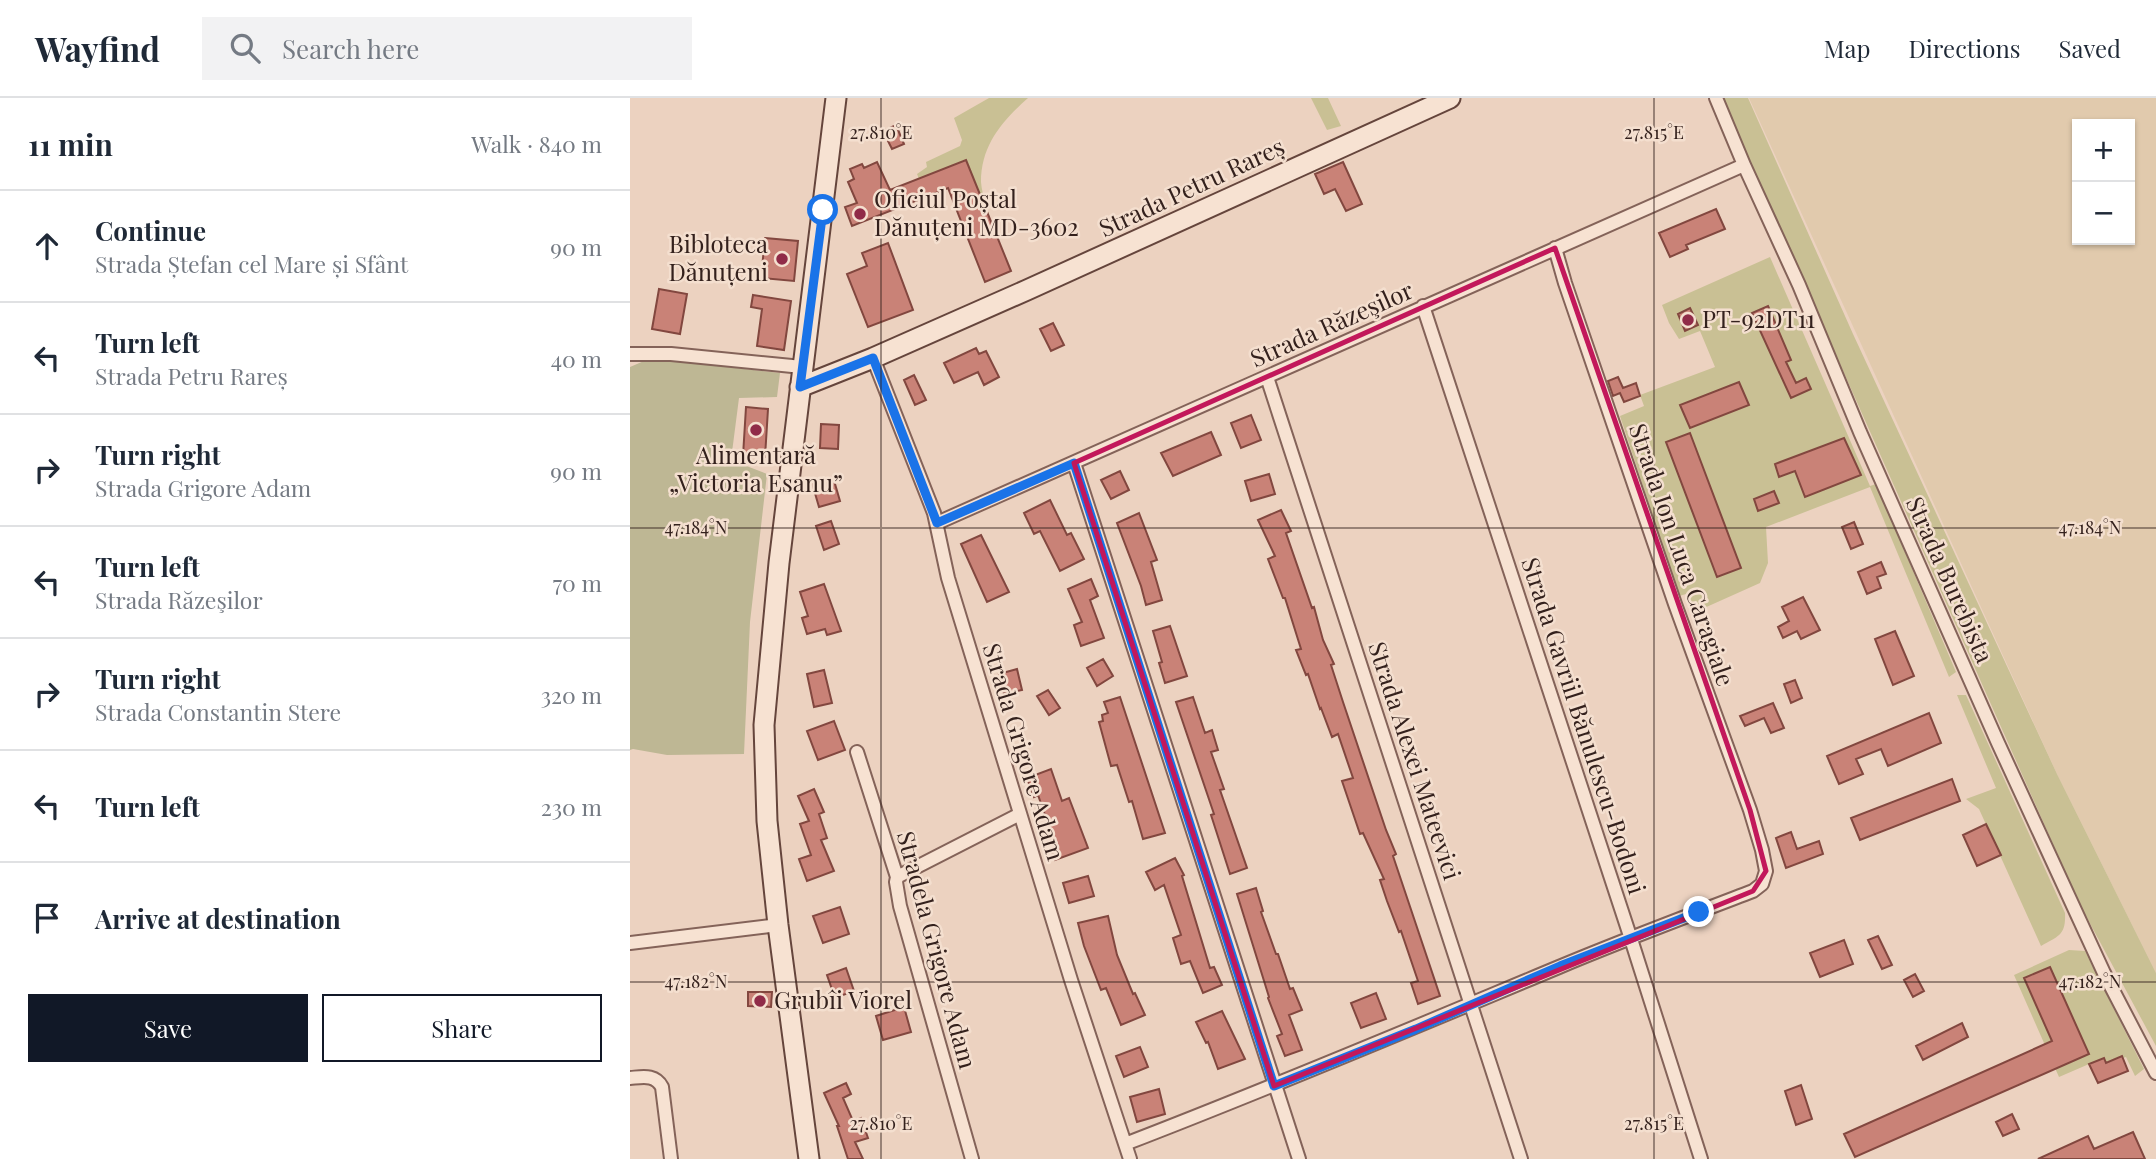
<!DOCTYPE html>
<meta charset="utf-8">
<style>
:root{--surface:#fff;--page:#f2f2f3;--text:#1f2937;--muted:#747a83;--line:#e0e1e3;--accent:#111827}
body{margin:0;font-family:"Playfair Display",serif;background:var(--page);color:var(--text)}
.controls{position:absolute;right:21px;top:21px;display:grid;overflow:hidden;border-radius:0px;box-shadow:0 2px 5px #0004}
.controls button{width:63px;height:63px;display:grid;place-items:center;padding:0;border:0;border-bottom:2px solid var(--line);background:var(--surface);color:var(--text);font:35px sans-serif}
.stop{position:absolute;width:21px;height:21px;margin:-16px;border:5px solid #1a73e8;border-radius:50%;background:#fff}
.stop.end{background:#1a73e8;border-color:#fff;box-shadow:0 2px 7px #0008}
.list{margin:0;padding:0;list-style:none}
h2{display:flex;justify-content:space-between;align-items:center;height:91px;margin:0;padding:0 28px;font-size:30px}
h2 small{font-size:23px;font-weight:400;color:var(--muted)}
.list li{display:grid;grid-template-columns:46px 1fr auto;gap:21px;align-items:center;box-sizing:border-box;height:112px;padding:0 28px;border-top:2px solid var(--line)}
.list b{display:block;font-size:26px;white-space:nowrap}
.list p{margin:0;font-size:23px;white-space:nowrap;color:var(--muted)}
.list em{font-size:23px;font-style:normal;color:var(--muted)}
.actions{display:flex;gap:14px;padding:21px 28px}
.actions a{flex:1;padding:16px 0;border:2px solid var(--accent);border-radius:0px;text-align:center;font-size:24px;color:var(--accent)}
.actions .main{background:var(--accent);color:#fff}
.icon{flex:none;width:38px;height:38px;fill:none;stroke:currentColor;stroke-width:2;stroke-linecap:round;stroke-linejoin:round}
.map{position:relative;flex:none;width:1526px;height:1061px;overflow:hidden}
header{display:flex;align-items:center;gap:42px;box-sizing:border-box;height:98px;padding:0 35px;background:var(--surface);border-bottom:2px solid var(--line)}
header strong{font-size:33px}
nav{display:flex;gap:38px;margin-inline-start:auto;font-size:24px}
.search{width:490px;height:63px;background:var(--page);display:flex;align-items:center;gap:18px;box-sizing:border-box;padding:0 24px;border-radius:0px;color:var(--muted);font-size:26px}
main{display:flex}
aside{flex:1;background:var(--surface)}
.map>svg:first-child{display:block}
</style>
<header>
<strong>Wayfind</strong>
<div class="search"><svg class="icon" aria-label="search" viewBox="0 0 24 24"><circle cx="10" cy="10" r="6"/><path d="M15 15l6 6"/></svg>Search here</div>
<nav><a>Map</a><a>Directions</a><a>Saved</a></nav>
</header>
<main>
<aside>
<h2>11 min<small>Walk · 840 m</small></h2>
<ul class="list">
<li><svg class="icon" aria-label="ahead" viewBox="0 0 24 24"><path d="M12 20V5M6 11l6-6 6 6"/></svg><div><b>Continue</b><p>Strada Ștefan cel Mare și Sfânt</p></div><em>90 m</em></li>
<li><svg class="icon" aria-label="left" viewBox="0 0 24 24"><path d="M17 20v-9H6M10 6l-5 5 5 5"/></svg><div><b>Turn left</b><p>Strada Petru Rareș</p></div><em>40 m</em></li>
<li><svg class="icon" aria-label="right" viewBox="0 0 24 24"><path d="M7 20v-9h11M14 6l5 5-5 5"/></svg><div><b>Turn right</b><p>Strada Grigore Adam</p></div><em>90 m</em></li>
<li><svg class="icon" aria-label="left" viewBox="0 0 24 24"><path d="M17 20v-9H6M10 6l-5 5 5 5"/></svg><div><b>Turn left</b><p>Strada Răzeşilor</p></div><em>70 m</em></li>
<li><svg class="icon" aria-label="right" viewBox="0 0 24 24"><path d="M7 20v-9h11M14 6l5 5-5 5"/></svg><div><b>Turn right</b><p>Strada Constantin Stere</p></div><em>320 m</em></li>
<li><svg class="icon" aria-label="left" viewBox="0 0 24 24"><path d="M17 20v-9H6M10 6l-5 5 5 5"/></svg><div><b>Turn left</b></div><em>230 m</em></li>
<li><svg class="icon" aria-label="arrive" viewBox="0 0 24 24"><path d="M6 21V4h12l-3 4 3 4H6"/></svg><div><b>Arrive at destination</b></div></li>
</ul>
<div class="actions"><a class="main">Save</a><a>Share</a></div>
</aside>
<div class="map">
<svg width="1526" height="1061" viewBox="0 0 1526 1061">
<rect width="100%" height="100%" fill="#ecd2c0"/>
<path fill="#e1caad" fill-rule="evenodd" d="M1119 0H1526V875L1427 676ZM1447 26H1500V142H1447Z"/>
<path fill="#c9c094" d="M359 0H398C372 23 351 47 351 84 352 98 359 114 362 127L336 62 289 81 287 76 297 69 296 64 330 48 332 42 324 20Z
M681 0H698L711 28 697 32Z
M1092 0H1118L1223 236 1427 676 1526 875V948L1450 807Z
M1140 159 1240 388 1246 386 1326 574 1319 579 1240 389 1136 429 1138 465 1130 485 1063 515 1056 496 1049 498 990 318 1014 308 1010 297 1085 269 1070 233 1049 241 1039 225 1032 207Z
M1327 597H1336L1435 815C1436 837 1429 838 1411 848L1349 711 1336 701 1366 690Z
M1439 852 1455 853 1514 971 1505 978 1496 959 1476 965 1473 960 1429 979 1384 877Z"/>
<path fill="#beb794" d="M29 261 150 275 147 299 109 300 101 362 137 376 120 524 114 656 37 657 3 651 0 652V269L14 263Z"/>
<path fill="#c98277" stroke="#82473f" stroke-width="2" d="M266 27 274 46 262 51 253 33Z
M336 62 381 173 355 184 318 90 222 128 215 109 227 105 218 84 224 81 220 71 232 66 234 70 247 64 260 92Z
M713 64 732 106 716 113 705 91 694 96 685 76Z
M1086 111 1095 131 1056 147 1058 151 1040 159 1029 135Z
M135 140 168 143 164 183 131 180Z
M258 145 283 212 238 229 217 176 237 168 232 155Z
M29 191 57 196 50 236 22 231Z
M123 197 161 203 154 252 127 248 132 211 121 209Z
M1138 208 1161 262 1156 264 1166 285 1176 280 1181 291 1161 300 1122 215Z
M1060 210 1068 227 1055 233 1048 216Z
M423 225 434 247 421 253 410 231Z
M346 250 349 256 356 253 369 279 354 287 348 274 324 285 314 265Z
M284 277 296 302 285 307 274 282Z
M988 279 993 290 1006 285 1010 298 994 304 990 295 983 298 978 283Z
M1109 284 1119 307 1060 330 1050 307Z
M116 309 138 311 135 359 113 358Z
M621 317 631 342 611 350 601 325Z
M191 326 209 327 208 351 190 350Z
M581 334 591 357 543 378 531 355Z
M1060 335 1111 470 1087 479 1036 344Z
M1214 340 1231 377 1175 399 1165 373 1149 379 1145 366Z
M490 373 499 392 481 401 471 382Z
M639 376 645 396 621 403 615 383Z
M203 379 210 403 189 409 182 385Z
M1144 393 1149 405 1128 413 1124 401Z
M420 402 437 437 441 435 454 461 430 473 410 433 404 436 394 415Z
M651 412 661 433 656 435 682 510 684 509 693 542 704 566 701 567 713 604 756 732 766 756 763 758 810 898 788 906 781 885 788 883 771 833 769 834 757 803 750 782 754 781 733 735 730 736 712 683 723 680 708 636 702 639 691 610 690 611 678 576 676 577 666 552 671 551 655 500H653L638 461 645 458 628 422Z
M509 415 527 462 521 464 532 502 516 507 511 488 487 425Z
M201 423 209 446 194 452 186 428Z
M1224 424 1233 446 1221 451 1212 429Z
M351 437 379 494 357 504 331 446Z
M1251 464 1256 476 1247 479 1251 490 1237 496 1228 474Z
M461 481 468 498 460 502 474 540 451 548 444 527 452 524 438 491Z
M194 486 211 533 197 537 195 531 177 536 172 520 178 518 170 494Z
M1173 499 1190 532 1171 541 1167 533 1153 540 1148 529 1159 523 1152 509Z
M540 528 557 578 535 585 529 565 532 564 523 533Z
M1265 533 1284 578 1263 587 1245 541Z
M473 561 483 578 467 588 457 570Z
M387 571 392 592 374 596 369 576Z
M194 572 202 605 184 609 177 576Z
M1165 582 1172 600 1161 605 1154 586Z
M418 592 430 610 419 617 407 598Z
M490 599 535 735 513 741 502 703 499 704 487 667 481 668 469 624 473 623 472 617 478 615 474 604Z
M563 599 575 635 582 632 588 652 581 654 594 691 590 692 617 770 600 776 581 717 584 716 546 604Z
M1143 605 1154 630 1141 635 1134 620 1115 628 1110 618Z
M1299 615 1311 645 1258 668 1251 651 1226 661 1233 676 1209 686 1197 658Z
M204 623 215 652 188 662 177 633Z
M421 671 432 703 439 700 458 750 425 762 416 739 422 737 408 697 404 699 397 680Z
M1322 681 1330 703 1230 742 1221 720Z
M184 691 194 714 189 716 197 740 191 742 204 773 177 783 169 761 181 757 170 726 179 723 168 698Z
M1356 726 1371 757 1347 768 1333 737Z
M1161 734 1167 751 1189 743 1193 756 1156 770 1146 740Z
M545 760 554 777 552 778 580 870 584 869 592 887 573 895 560 863 551 866 543 840 551 837 534 787 525 792 516 774Z
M458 778 464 798 439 805 433 785Z
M626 790 633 813 631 814 646 856H648L660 891 663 890 672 912 659 917 672 952 655 958 647 938 652 936 638 900 639 899 607 796Z
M210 809 219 836 193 845 183 818Z
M478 818 487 857 503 896 505 895 515 917 491 927 476 890 471 892 454 848 448 825Z
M1248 838 1262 867 1252 871 1238 842Z
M1214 842 1223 866 1190 879 1180 855Z
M1420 869 1459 956 1225 1059 1214 1036 1422 943 1394 880Z
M216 870 224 893 205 900 197 877Z
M1285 876 1294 893 1283 899 1274 882Z
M118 894H142L141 909 118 908Z
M746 895 756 921 731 930 721 905Z
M274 909 281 934 253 942 246 918Z
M592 913 615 961 588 971 578 944 576 945 566 924Z
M1332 925 1338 939 1293 962 1286 948Z
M510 949 518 969 494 979 486 958Z
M1492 958 1498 973 1468 985 1459 966 1474 960 1476 965Z
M216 985 221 996 213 1000 223 1023 231 1020 238 1040 225 1044 233 1061H218L207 1028H209L194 995Z
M1171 987 1182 1021 1166 1027 1155 993Z
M529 991 535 1016 507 1024 500 999Z
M1382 1016 1389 1031 1373 1038 1366 1024Z
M1503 1034 1515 1061H1408L1458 1038 1464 1051Z"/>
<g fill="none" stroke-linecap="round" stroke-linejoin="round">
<g stroke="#846359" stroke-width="16">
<path id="minor" d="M1086 0 1114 67 1169 187 1230 334 1368 645 1474 875 1526 975
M793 208 1001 841 1071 1061
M0 256H41L172 269
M243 260 304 415 318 480 441 882 500 1061
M637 279 891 1061
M444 365 669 1061
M307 425 1114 67
M227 654 267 779 266 784 270 808 342 1061
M267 779 390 716
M0 845 148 827
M0 980C13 979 25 976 32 989L41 1061
M495 1046C641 990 785 929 929 869 993 842 1058 818 1123 793L1132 786 1136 773 1132 752 1120 712 1045 506 935 185 925 150"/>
</g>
<g stroke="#65453c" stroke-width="23">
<path id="secondary" d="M170 289 243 260 397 192 820 0
M179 1061 148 827 137 723 134 627 149 465 206 0"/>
</g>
<use href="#minor" stroke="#f7e2d2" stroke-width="12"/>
<use href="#secondary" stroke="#f7e2d2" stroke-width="19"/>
</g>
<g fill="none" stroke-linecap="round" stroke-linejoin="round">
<path stroke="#1a73e8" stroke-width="9" d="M193 112 170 289 243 260 307 425 444 365 644 988 786 931 930 868 1069 814"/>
</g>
<path fill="none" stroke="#c2185b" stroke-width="5" stroke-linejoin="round" d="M925 150 1120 712 1136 773 1123 793 644 988 444 365Z"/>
<path fill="none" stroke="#34211d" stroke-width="2" stroke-opacity="0.45" d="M251 0V1061M1024 0V1061M0 430H1526M0 884H1526"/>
<g fill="#902b48" stroke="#f4dfcf" stroke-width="2.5">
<circle cx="230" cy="116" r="7"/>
<circle cx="152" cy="161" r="7"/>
<circle cx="1058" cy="222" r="7"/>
<circle cx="126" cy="332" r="7"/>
<circle cx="130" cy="903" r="7"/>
</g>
<g text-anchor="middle" stroke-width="5" stroke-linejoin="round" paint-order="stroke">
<g font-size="24" fill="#34211d" stroke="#f4dfcf">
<text transform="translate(562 90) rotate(-25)" y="8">Strada Petru Rareș</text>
<text transform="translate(702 227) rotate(-24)" y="8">Strada Răzeşilor</text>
<text transform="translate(1051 457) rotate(71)" y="8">Strada Ion Luca Caragiale</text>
<text transform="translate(1319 482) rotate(66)" y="8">Strada Burebista</text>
<text transform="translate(953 628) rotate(72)" y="8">Strada Gavriil Bănulescu-Bodoni</text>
<text transform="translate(393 654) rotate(73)" y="8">Strada Grigore Adam</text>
<text transform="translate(784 663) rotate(72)" y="8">Strada Alexei Mateevici</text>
<text transform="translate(306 852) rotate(75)" y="8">Stradela Grigore Adam</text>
</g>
<g font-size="24" fill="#34211d" stroke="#f4dfcf" text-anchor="start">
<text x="244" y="110">Oficiul Poștal<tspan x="244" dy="28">Dănuțeni MD-3602</tspan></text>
<text x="138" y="155" text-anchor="end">Bibloteca<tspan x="138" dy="28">Dănuțeni</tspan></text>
<text x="1072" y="230">PT-92DT11</text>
<text x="126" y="366" text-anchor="middle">Alimentară<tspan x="126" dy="28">„Victoria Esanu”</tspan></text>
<text x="144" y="911">Grubîi Viorel</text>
</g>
</g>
<g font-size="18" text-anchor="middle" fill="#34211d" stroke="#f4dfcf" stroke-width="5" stroke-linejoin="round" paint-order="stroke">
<text x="251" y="41">27.810°E</text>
<text x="1024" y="41">27.815°E</text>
<text x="66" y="436">47.184°N</text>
<text x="1460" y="436">47.184°N</text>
<text x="66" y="890">47.182°N</text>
<text x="1460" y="890">47.182°N</text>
<text x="251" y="1032">27.810°E</text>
<text x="1024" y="1032">27.815°E</text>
</g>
</svg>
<div class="controls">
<button>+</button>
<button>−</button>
</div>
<div class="stop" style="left:193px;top:112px"></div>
<div class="stop end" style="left:1069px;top:814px"></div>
</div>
</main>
